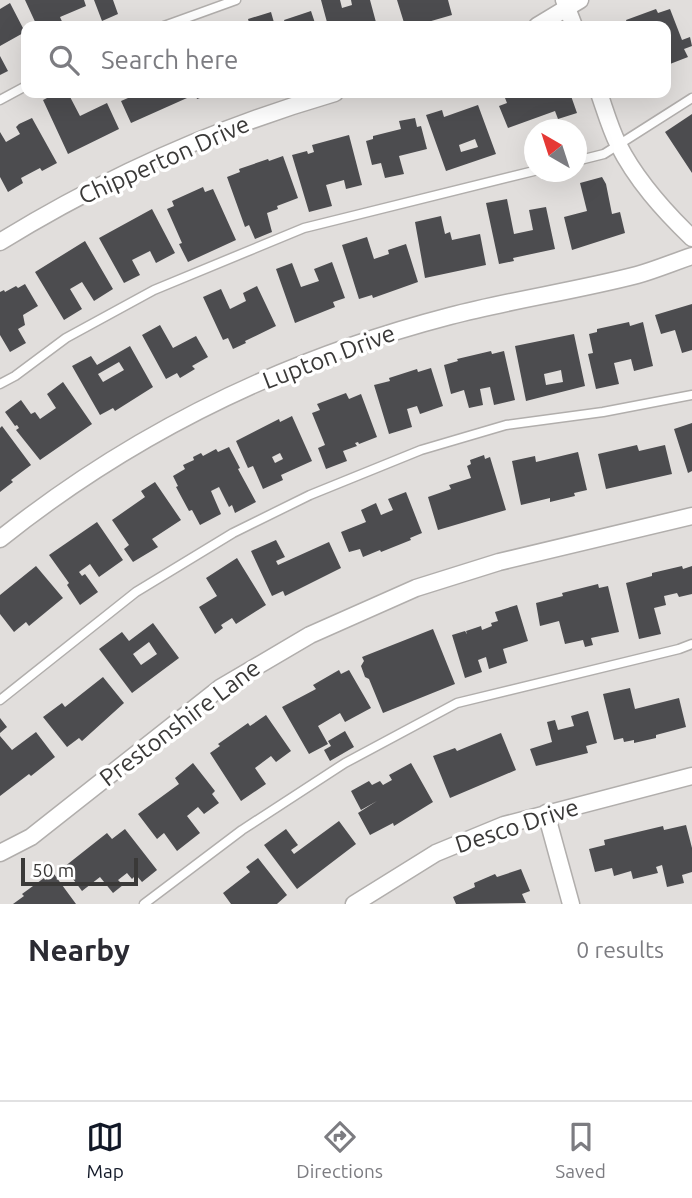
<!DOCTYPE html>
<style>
:root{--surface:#fff;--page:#f7f7f7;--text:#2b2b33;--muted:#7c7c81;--line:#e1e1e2;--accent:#111827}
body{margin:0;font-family:Ubuntu,sans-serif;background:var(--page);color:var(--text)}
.compass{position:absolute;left:524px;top:119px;width:63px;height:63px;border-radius:50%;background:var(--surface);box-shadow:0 7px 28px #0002;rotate:321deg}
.scale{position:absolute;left:21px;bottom:18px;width:117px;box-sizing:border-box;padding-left:7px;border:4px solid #3a3938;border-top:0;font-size:19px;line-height:24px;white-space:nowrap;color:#3a3938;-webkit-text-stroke:5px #fff;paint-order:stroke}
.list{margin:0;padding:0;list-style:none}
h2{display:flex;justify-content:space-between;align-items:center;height:91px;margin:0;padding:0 28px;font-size:30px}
h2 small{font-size:23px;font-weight:400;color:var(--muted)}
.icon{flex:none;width:38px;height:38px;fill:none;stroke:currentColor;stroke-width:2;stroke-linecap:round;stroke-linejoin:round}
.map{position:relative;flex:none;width:692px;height:904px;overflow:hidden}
.search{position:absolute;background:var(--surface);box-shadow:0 7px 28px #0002;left:21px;right:21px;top:21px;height:77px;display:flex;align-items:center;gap:18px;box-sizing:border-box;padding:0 24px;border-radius:14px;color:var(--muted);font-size:26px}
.sheet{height:196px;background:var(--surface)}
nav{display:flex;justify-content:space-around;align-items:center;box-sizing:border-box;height:98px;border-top:2px solid var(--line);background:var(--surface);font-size:19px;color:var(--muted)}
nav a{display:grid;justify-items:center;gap:4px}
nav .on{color:var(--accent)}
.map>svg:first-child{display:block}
</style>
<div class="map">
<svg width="692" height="904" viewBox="0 0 692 904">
<rect width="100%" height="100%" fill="#e1dedc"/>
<path fill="#4c4c4f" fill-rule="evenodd" d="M25 0H84L86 6 60 17 64 26H37Z
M94 0H113L118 14 102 21Z
M321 0H340L342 8 352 5 351 0H370L377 26H328Z
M397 0H448L452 15 414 26H405Z
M10 3 25 32 0 46V9Z
M656 9 658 13 670 9 682 40 690 37 692 46 684 49 688 57 670 64 666 52V26H628L626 20Z
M311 11 316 26H286L284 20Z
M271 12 275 26H250L248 19Z
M0 56 8 71 0 75Z
M57 93H68L80 116 107 103 119 129 68 154 43 100Z
M134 93H185L187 98 131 123 121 101 135 95Z
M195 93H214L197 99Z
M503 93H570L577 113 558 119 555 111 508 128 499 106 507 103Z
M478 105 496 154 446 171 426 115 442 110 444 117ZM475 139 478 147 461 152 459 145Z
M692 114V173L665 132Z
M32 118 57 163 42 171 40 168 21 178 23 183 8 192 0 177V132L6 142 20 134 16 127 19 124Z
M415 118 417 127 421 126 427 149 399 156 404 174 385 178 381 163 372 165 366 141 373 139V136L401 129 399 121Z
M349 135 362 185 346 189 344 180 326 185 332 206 309 212 292 155 307 151 308 154 314 152 312 145Z
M283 156 298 198 277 206 278 209 267 213 272 232 255 239 249 225 245 227 227 177 240 172 239 169 268 159 269 161Z
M602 177 606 184 612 214 620 212 625 233 572 250 564 217 587 211 580 183Z
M203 187 205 192 213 189 236 240 188 262 179 244 182 243 167 209 174 206 172 201Z
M507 199 514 234 533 230 529 210 546 207 555 249 513 258 514 261 499 264 486 203Z
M152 209 175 253 156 263 150 251 132 260 140 275 124 283 99 238Z
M441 216 445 234 450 232 452 240 480 234 486 265 425 278 415 222Z
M367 237 374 259 389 254 388 250 406 244 418 282 373 298 372 295 359 299 342 245Z
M85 241 113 289 94 301 82 282 70 289 82 309 64 320 35 272Z
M332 262 345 298 333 302 335 307 295 323 276 269 292 263 301 287 319 281 314 269Z
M25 284 38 306 23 315 25 325 18 329 26 343 10 352 0 335V292L4 290 5 292 16 286 18 288Z
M257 286 276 326 245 341 246 343 233 349 228 338 223 340 203 297 221 289 230 309 246 301 243 293Z
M692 304V350L682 353 675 330 661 334 655 315Z
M629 322 630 326 643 322 653 366 634 371 631 359 614 363 619 384 596 389 588 354 593 353 589 334 597 332V329Z
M160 325 173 348 196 336 208 357 192 366 195 369 180 378 177 373 166 379 142 335Z
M574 334 585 386 526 401 515 346ZM561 370 563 382 546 385 544 374Z
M130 346 153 387 115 411 113 408 100 415 72 366 91 356 97 365ZM119 362 124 370 103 382 98 374Z
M491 351 492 354 504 351 515 400 494 405 490 387 480 389 483 405 469 408 464 390 451 394 444 365 458 361 457 359Z
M431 368 443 406 420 414 417 406 407 409 412 427 389 434 374 385 390 381 389 378 417 369 418 372Z
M63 382 92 424 40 460 16 430 19 428 17 425 15 426 5 412 21 400 31 414 35 412 40 419 56 408 47 394Z
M346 393 349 399 361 394 377 437 359 444 358 442 355 443 357 446 343 451 347 461 326 469 318 448 325 445 312 413 320 410 317 404Z
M292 416 312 461 281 475 283 480 263 489 253 466 248 468 236 441 279 419 280 422ZM280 453 283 459 275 463 272 457Z
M692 423V471L688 473 674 429Z
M2 426 31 465 11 480 13 482 0 492V428Z
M637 445 639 451 665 445 672 474 606 489 598 454Z
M229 447 240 468 238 469 256 502 235 513 232 505 229 507 219 487 211 491 221 514 200 525 192 510 189 511 176 487 178 486 173 476 185 469 183 465 194 460 193 457 201 453 203 456 216 449 218 452Z
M578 452 587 490 574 493 575 496 550 502V498L521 505 512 461 535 456 536 462Z
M484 455 485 459 490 457 506 510 438 530 428 497 451 489 449 485 471 478 467 466 471 464 470 460Z
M155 482 181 520 152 539 158 547 133 562 124 549 129 545 112 520 145 497 141 491Z
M406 492 422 533 410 538 411 540 381 552 380 550 363 557 360 549 349 552 341 532 366 522 361 510 376 503 381 515 393 510 388 499Z
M97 522 123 560 99 577 90 564 79 572 82 576 85 574 98 592 80 605 67 585 69 583 49 555Z
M276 540 285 557 276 561 278 565 329 542 341 568 285 596 283 591 272 596 251 551Z
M237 558 266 605 236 624 232 618 221 625 223 628 215 634 199 607 217 596 206 578Z
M36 566 63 598 29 626 26 622 14 632 0 614V595Z
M682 566 683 569 692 566V594L679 597 677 593 664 596 666 605 654 608 661 634 639 639 626 583 652 576V573Z
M598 584 599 588 608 586 619 632 591 638 593 645 585 647 583 640 565 644 559 621 540 626 536 603 563 596 562 593Z
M517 605 528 641 503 649 507 663 489 669 486 657 478 660 482 672 465 678 452 635 465 631 467 634 466 631 481 626 482 630 492 626 491 623 498 621 495 612Z
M153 623 179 658 132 693 99 649 122 632 129 641ZM149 642 157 654 141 665 133 654Z
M433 629 455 684 383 713 369 679 365 677 361 666 364 661 362 657Z
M339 670 341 674 349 670 371 708 345 722 340 713 318 726 328 744 309 754 282 707 316 689 313 685Z
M103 677 124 703 82 741 79 738 67 747 43 717 62 703 65 707Z
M630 688 635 709 679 698 686 727 656 735V738L634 743V740L624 742 623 738 614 740 603 694Z
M588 711 597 743 586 746 588 753 536 766 530 749 552 742 547 722 555 720 558 730 574 726 571 716Z
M266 715 291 751 276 762 271 756 255 768 266 784 241 801 210 753 220 746 218 744 248 723 250 726Z
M0 718 7 727 0 733Z
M345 731 354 747 330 761 324 750 331 746 328 741Z
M36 732 55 757 31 776 29 774 0 796V736L12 750Z
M501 733 516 770 450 798 433 756 455 748 457 751Z
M193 763 215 791 212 794 219 803 204 814 198 807 187 816 200 833 177 851 164 833 157 839 138 814 179 784 175 778Z
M411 763 433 802 394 826 393 823 370 835 358 813 377 801 361 810 351 791 369 781 372 785 380 781 383 785 392 780 389 775Z
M339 821 356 844 297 889 264 845 286 829 298 845 291 850 294 854Z
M686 825 692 848V872L682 875 684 883 667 887 662 865 656 867 658 873 633 879 631 871 614 876 612 868 595 872 589 849 605 845 604 840 663 826 664 830Z
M125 829 157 870 142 882 136 875 132 879 127 873 118 880 123 885 113 893 100 877 82 891 64 867 107 833 112 839Z
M258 858 287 895 277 904H231L223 893 250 872 246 867Z
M521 869 530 891 522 894 526 903 456 904 453 897 475 887 474 883 495 874 497 877Z
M54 874 76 904H13L24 896 22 894 44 878 45 880Z"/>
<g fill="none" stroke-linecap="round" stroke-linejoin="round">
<g stroke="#b1aeac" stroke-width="11">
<path id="lane" d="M164 26 236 0
M0 100 26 86
M576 161 604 154 692 98
M0 384 15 376 66 338 154 290 304 228 534 171
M0 700 136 592 233 533 310 495 421 450 506 425 603 412 692 395
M144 904 242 830 345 763 457 703 679 649 692 644"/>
</g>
<g stroke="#b1aeac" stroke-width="19">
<path id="street" d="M564 0 574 26
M537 26 580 0
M599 93C605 110 610 128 618 144 636 180 663 210 692 238
M0 242C104 178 218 127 335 93
M0 539C134 432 285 359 450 316 511 300 575 291 637 275 655 270 674 262 692 256
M546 813 571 904
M0 853 31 837 220 688 310 635 416 588 499 562 692 516
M354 904 436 853 504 825 692 776"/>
</g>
<use href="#lane" stroke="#fff" stroke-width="8"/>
<use href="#street" stroke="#fff" stroke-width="16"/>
</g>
<g text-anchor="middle" stroke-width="7" stroke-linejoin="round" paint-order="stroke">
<g font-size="24" fill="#3a3938" stroke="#fff">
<text transform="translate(164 160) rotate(-24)" y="8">Chipperton Drive</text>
<text transform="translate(329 357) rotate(-21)" y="8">Lupton Drive</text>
<text transform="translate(180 723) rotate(-37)" y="8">Prestonshire Lane</text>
<text transform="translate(517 826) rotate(-18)" y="8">Desco Drive</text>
</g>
</g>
</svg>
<svg class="compass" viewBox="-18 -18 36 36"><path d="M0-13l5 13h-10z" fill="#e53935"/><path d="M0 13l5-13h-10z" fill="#7c7c81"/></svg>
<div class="scale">50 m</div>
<div class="search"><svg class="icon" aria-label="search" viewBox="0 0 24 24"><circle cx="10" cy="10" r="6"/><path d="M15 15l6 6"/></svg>Search here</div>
</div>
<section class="sheet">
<h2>Nearby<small>0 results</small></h2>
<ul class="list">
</ul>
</section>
<nav>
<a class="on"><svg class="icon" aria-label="map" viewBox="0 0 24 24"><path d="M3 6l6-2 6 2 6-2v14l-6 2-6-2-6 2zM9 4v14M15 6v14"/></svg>Map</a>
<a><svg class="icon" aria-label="directions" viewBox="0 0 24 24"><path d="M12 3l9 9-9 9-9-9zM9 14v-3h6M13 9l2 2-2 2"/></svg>Directions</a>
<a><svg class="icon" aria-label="saved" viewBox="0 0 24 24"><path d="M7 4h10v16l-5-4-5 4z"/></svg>Saved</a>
</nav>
